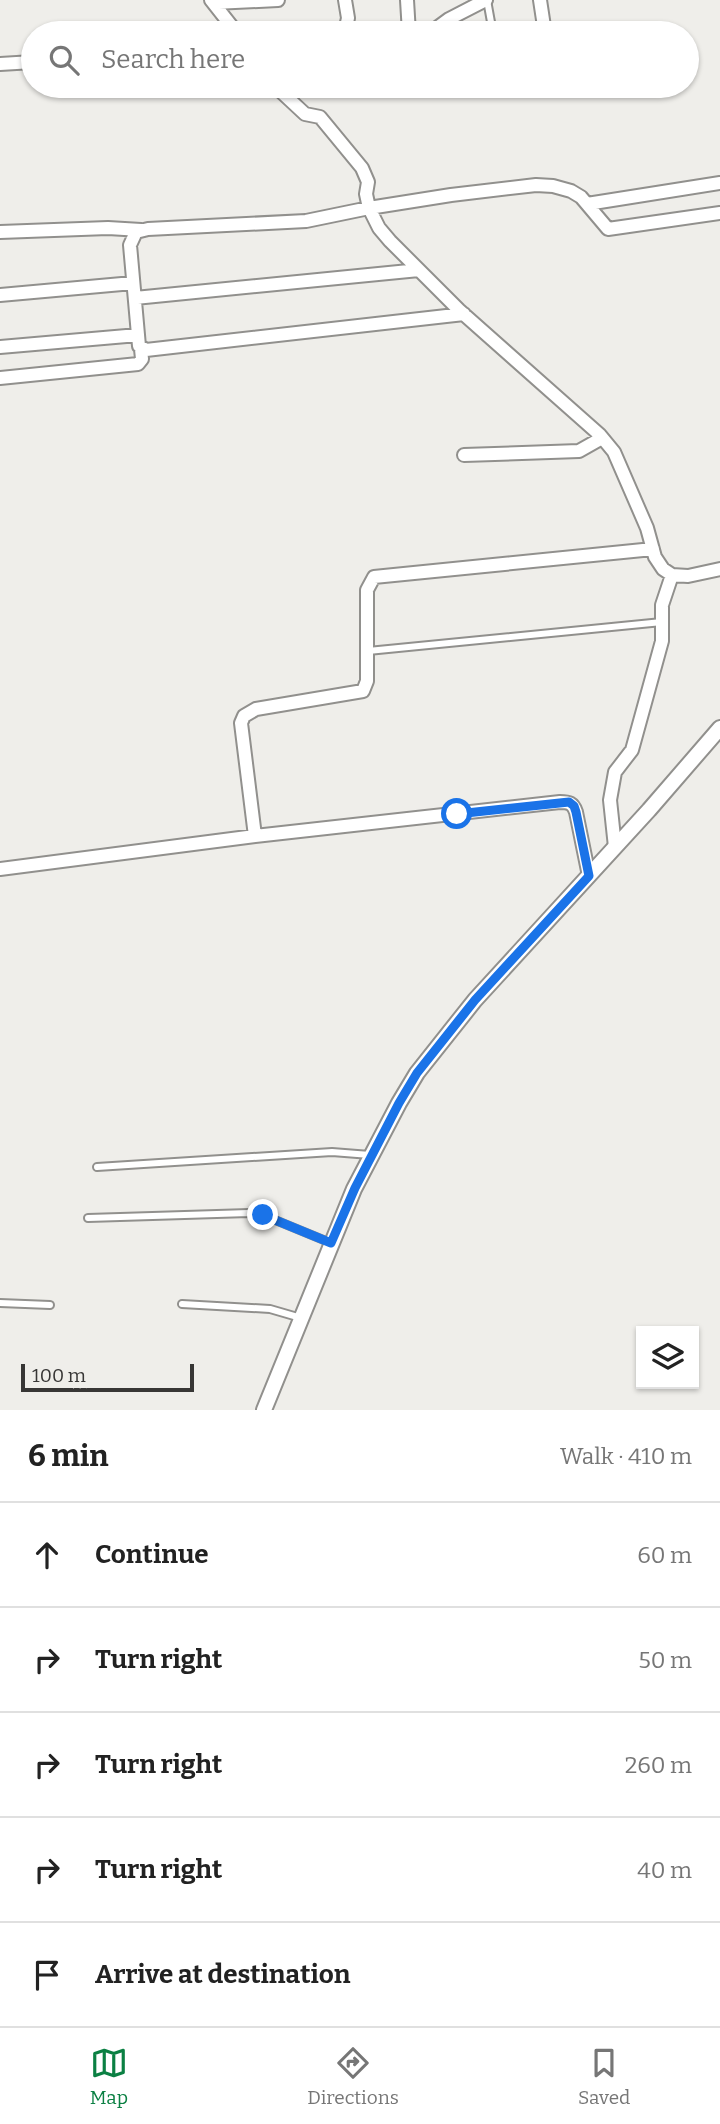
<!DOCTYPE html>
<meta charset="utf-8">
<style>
:root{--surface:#fff;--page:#f6f6f6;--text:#222;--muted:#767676;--line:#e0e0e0;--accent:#0b8043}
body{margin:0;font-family:Bitter,serif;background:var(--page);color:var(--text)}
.controls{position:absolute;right:21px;bottom:21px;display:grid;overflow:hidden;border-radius:0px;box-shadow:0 2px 5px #0004}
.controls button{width:63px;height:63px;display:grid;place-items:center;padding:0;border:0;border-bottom:2px solid var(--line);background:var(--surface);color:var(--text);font:35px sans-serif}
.scale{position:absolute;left:21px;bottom:18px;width:173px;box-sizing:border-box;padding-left:7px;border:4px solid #373635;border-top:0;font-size:19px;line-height:24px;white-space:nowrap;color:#373635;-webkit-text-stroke:5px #efeeea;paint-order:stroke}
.stop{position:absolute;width:21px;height:21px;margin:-16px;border:5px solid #1a73e8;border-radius:50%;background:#fff}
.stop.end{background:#1a73e8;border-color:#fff;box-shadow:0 2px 7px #0008}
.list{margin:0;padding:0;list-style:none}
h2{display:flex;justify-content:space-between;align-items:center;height:91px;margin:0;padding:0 28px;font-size:30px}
h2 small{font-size:23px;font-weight:400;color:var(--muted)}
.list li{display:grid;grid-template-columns:46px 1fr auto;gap:21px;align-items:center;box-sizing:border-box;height:105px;padding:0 28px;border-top:2px solid var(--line)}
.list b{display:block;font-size:26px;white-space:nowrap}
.list em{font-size:23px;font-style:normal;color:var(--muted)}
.icon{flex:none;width:38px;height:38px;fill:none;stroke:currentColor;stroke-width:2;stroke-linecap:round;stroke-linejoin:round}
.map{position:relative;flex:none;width:720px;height:1410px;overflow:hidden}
.search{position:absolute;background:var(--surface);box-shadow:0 2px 5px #0004;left:21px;right:21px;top:21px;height:77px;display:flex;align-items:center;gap:18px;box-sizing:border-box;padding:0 24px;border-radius:38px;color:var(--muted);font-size:26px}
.sheet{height:616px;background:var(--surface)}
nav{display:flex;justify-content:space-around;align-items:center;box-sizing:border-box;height:98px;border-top:2px solid var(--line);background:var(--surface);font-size:19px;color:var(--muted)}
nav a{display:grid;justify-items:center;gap:4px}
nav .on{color:var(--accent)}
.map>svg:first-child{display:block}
</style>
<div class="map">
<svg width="720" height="1410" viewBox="0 0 720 1410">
<rect width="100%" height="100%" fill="#efeeea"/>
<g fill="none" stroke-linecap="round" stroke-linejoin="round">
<g stroke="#91908d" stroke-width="10">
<path id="service" d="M487 0 493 33
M368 651 662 622
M97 1167 332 1152 370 1155
M88 1218 249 1213 263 1215 331 1243
M0 1303 50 1305
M182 1304 270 1309 301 1318"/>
</g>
<g stroke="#91908d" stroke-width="16">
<path id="minor" d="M211 0 237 33
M407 0 409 33
M540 0 545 33
M214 3 278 0
M327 33 346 27 348 18 345 0
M430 33 449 19 486 0
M0 64 33 62
M275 86 305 114 320 117 362 168 368 182 366 194 369 208 379 228 390 241 459 310 600 435 614 452 647 528 655 557 663 569 672 575 688 576 720 569
M587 204 720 183
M0 232 108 228 141 230
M0 295 133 283
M135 298 419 270
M464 314 146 350 139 346 130 245 136 232 148 229 306 221 369 208 451 195 536 185 553 186 571 191 581 197 608 229 720 213
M0 347 138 335
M0 378 138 364 142 359 141 349
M464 455 579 451 602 438
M255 836 241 723 244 716 256 709 363 691 367 681V590L374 577 653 549
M615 847 610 800 615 772 632 750 662 641V605L672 575
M0 869 255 836 560 802C569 802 573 803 576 812L589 876"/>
</g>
<g stroke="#91908d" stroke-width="18">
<path id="tertiary" d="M264 1410 354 1189 399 1103 417 1073 475 1000 649 810 720 728"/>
</g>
<use href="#service" stroke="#fff" stroke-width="6"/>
<use href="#minor" stroke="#fff" stroke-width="12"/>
<use href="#tertiary" stroke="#fff" stroke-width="14"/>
</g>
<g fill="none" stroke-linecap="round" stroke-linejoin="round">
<path stroke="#1a73e8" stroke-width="9" d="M263 1215 331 1243 355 1188 399 1103 417 1073 475 1000 589 876 576 812 574 806 569 802 457 814"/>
</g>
</svg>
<div class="controls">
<button><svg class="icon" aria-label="layers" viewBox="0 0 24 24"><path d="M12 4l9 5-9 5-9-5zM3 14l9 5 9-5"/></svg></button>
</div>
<div class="scale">100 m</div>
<div class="stop" style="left:457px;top:814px"></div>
<div class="stop end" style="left:263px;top:1215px"></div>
<div class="search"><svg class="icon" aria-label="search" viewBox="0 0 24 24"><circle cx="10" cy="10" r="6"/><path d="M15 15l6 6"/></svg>Search here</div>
</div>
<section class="sheet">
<h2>6 min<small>Walk · 410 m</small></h2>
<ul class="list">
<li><svg class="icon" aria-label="ahead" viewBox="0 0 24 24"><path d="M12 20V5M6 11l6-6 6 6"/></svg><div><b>Continue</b></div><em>60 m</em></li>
<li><svg class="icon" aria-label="right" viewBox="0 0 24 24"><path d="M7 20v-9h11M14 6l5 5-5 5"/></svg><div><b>Turn right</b></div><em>50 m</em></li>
<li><svg class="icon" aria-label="right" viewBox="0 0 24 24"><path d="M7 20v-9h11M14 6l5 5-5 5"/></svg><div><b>Turn right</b></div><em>260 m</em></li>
<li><svg class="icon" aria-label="right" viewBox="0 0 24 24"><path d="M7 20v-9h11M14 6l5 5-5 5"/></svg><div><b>Turn right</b></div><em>40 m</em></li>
<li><svg class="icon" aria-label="arrive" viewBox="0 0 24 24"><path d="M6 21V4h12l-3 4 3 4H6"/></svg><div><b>Arrive at destination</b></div></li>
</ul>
</section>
<nav>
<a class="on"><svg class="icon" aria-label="map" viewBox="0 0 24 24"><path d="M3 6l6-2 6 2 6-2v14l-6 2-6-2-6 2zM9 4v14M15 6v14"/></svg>Map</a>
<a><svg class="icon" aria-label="directions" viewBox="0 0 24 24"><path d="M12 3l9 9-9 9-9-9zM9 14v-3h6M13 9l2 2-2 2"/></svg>Directions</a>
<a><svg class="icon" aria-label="saved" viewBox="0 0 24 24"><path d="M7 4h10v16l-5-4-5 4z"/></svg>Saved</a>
</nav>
